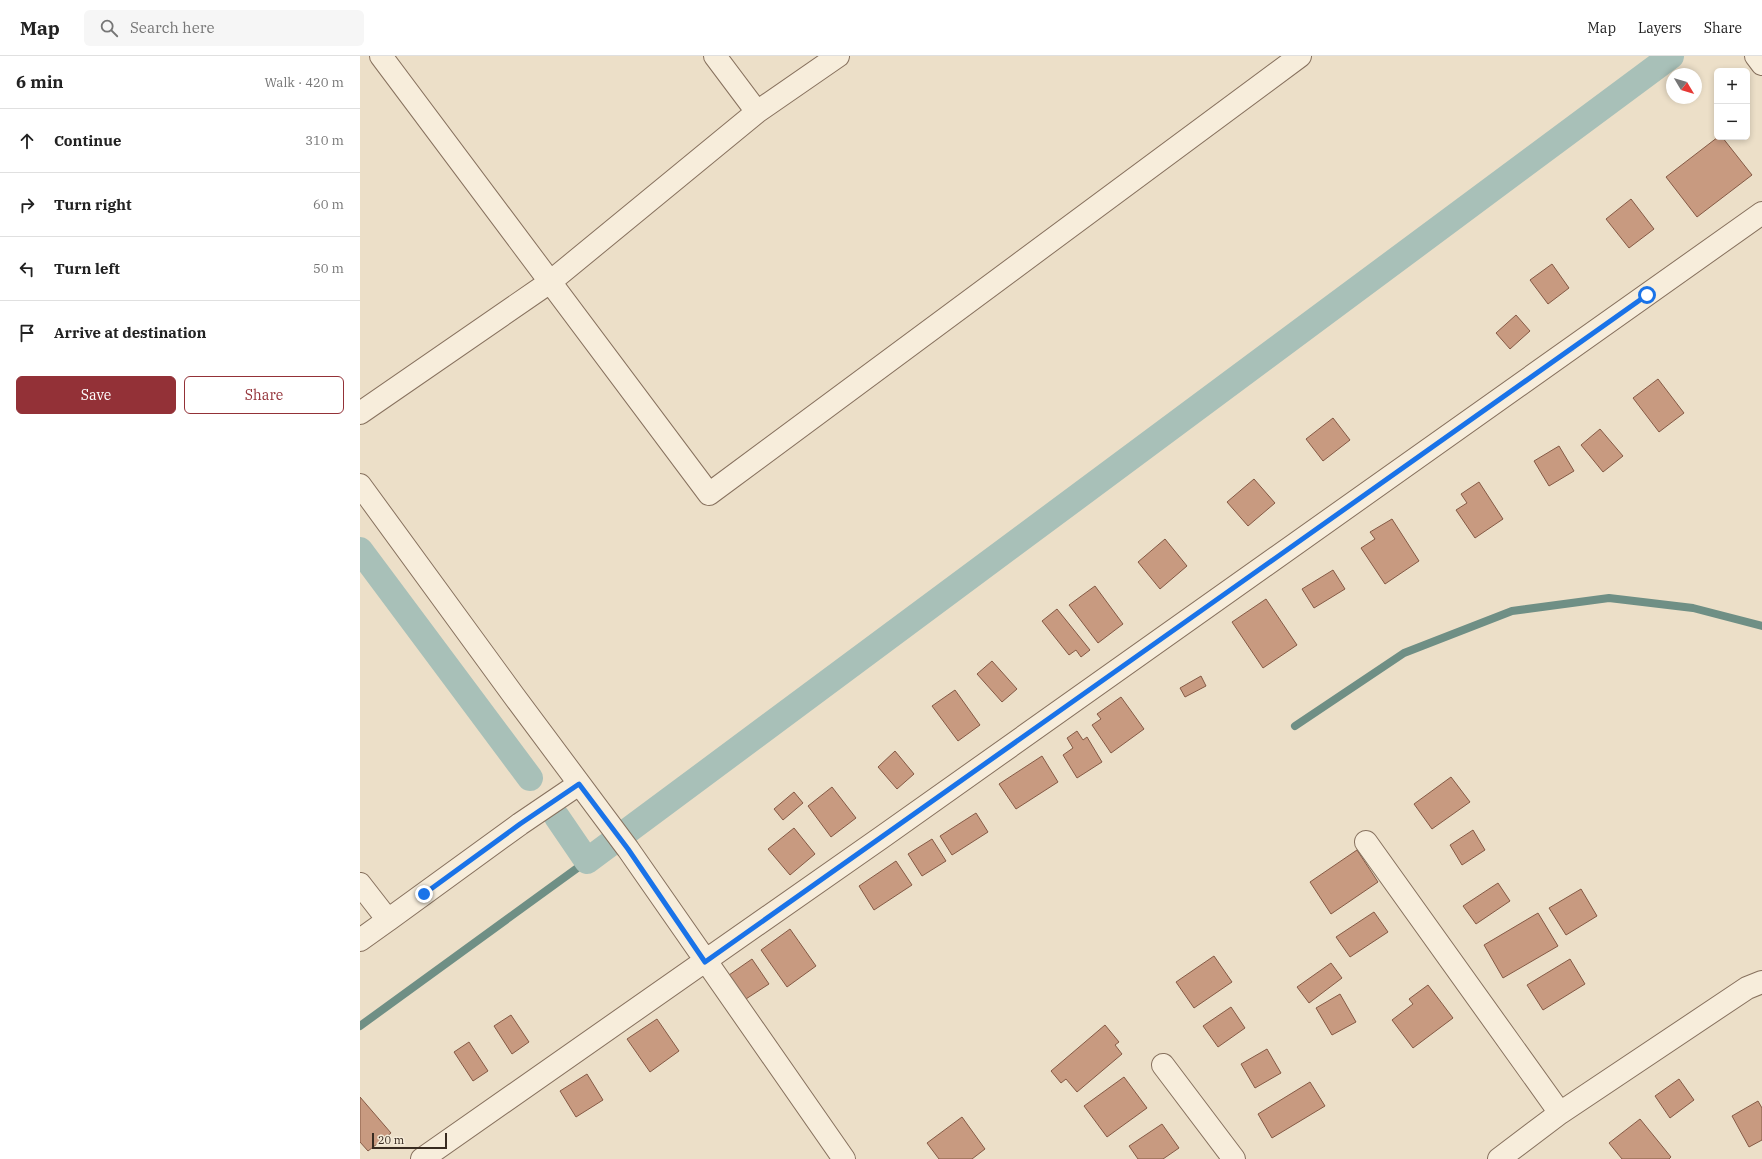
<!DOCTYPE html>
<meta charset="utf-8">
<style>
:root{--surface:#fff;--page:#f6f6f6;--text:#222;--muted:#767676;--line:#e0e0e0;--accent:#933137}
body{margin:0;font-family:"IBM Plex Serif",serif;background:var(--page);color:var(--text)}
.controls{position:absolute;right:12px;top:12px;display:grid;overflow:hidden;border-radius:6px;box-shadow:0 2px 6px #0003}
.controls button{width:36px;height:36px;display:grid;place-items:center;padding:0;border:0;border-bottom:1px solid var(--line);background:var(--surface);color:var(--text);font:20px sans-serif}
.compass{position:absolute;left:1306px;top:12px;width:36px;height:36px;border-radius:50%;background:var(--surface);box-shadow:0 2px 6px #0003;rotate:128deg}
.scale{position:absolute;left:12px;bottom:10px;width:75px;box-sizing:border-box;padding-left:4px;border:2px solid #382b20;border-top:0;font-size:11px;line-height:14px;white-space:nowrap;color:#382b20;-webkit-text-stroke:3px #f4ead7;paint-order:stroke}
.stop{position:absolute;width:12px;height:12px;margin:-9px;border:3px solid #1a73e8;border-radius:50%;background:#fff}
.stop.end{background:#1a73e8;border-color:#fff;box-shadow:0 1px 4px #0008}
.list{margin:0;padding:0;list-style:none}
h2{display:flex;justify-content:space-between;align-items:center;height:52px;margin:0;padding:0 16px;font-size:17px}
h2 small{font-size:13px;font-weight:400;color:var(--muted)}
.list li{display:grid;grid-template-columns:26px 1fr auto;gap:12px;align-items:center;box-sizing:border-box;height:64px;padding:0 16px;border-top:1px solid var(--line)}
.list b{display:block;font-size:15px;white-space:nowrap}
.list em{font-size:13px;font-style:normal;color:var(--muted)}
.actions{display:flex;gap:8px;padding:12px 16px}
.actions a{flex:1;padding:9px 0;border:1px solid var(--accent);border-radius:6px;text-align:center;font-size:14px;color:var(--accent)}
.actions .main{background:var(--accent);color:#fff}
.icon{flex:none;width:22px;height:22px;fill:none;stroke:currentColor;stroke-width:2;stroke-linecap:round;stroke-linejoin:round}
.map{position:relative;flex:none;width:1402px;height:1103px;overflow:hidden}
header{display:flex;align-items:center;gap:24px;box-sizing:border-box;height:56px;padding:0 20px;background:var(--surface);border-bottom:1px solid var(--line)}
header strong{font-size:19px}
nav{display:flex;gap:22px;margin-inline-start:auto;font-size:14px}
.search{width:280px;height:36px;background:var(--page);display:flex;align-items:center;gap:10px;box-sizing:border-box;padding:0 14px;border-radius:6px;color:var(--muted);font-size:15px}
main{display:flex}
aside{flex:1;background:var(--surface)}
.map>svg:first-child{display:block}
</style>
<header>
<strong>Map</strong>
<div class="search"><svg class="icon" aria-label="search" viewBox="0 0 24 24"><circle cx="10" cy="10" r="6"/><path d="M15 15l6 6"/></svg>Search here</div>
<nav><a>Map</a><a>Layers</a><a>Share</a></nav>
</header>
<main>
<aside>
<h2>6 min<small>Walk · 420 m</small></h2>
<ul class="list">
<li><svg class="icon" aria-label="ahead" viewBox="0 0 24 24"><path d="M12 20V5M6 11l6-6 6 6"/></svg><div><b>Continue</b></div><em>310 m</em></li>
<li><svg class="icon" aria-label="right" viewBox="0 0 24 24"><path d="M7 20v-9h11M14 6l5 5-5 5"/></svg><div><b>Turn right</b></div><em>60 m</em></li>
<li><svg class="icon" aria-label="left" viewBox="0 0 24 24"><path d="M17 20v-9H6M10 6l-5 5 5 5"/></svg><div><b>Turn left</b></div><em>50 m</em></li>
<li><svg class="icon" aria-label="arrive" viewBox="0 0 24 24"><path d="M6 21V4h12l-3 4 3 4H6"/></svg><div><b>Arrive at destination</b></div></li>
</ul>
<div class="actions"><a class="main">Save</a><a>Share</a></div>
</aside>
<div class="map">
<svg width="1402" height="1103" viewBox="0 0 1402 1103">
<rect width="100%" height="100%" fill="#ecdfc8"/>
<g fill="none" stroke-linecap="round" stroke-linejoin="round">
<path stroke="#6f8f85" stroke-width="8" d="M935 670 1044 597 1152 555 1249 542 1333 552 1402 570
M0 970 227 805"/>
<path stroke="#a8c0b8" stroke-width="26" d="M0 494 170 722
M197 761 227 805 1311 0"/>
</g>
<path fill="#c89a80" stroke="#855a45" d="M1358 81H1362L1392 119 1337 161 1306 121Z
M1271 143 1294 173 1269 192 1246 163Z
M1192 208 1209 232 1188 248 1170 224Z
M1156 259 1170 275 1150 293 1136 277Z
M1298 323 1324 357 1299 376 1273 342Z
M973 362 990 384 963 405 946 383Z
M1240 373 1263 400 1243 416 1221 389Z
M1199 390 1214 415 1189 430 1174 405Z
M894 423 915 447 888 470 867 446Z
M1119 426 1143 463 1115 482 1096 454 1107 447 1101 438Z
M1032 463 1059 505 1025 528 1001 492 1015 483 1010 476Z
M805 483 827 510 800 533 778 506Z
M973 514 985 533 954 552 942 533Z
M735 530 763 568 738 587 709 549Z
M906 543 937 589 903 612 872 566Z
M697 553 730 594 721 601 716 594 709 599 682 565Z
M632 605 657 633 642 646 617 618Z
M841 620 846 630 825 641 820 632Z
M595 634 620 669 598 685 572 650Z
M761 641 784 673 751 697 732 669 741 663 737 658Z
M717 675 723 684 727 681 742 706 717 722 703 699 713 692 707 682Z
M535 695 554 718 537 733 518 711Z
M682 700 698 726 656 753 639 728Z
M1091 721 1110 746 1072 773 1054 748Z
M472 731 496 762 471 781 448 750Z
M434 736 443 747 423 764 414 753Z
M616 757 628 776 592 799 580 780Z
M434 772 455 798 430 819 408 793Z
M1113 774 1125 794 1102 809 1090 789Z
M572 783 586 805 562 820 548 798Z
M997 794 1018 826 971 858 950 826Z
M536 805 552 829 514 854 499 830Z
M1138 827 1150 845 1116 868 1103 850Z
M1221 833 1237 860 1206 879 1189 852Z
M1014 856 1028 876 990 901 976 881Z
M1178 857 1198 890 1143 922 1124 889Z
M430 873 456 910 427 931 401 894Z
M854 900 872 926 834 952 816 926Z
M392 903 409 928 372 952 356 928Z
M1210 903 1225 928 1183 954 1167 929Z
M971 907 982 922 949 947 937 931Z
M1068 929 1093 962 1053 992 1032 964 1053 948 1049 943Z
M980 938 996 966 972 979 956 952Z
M871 951 885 972 858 991 843 970Z
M151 959 169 986 152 998 134 970Z
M297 963 319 995 290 1016 267 983Z
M745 969 759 986 755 989 762 998 717 1036 706 1023 701 1027 691 1015Z
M109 986 128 1015 113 1025 94 996Z
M907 993 921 1017 895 1032 881 1008Z
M227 1018 243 1044 216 1061 200 1035Z
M764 1021 787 1052 747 1081 724 1050Z
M1319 1023 1334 1044 1310 1062 1295 1040Z
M950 1026 965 1050 912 1082 898 1058Z
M0 1041 31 1077 8 1095 0 1086Z
M1398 1045 1402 1052V1084L1389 1091 1372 1060Z
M602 1061 625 1093 612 1103H579L567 1087Z
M1280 1063 1311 1101 1309 1103H1262L1249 1087Z
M802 1068 819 1092 803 1103H778L769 1090Z"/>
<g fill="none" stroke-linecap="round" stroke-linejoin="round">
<g stroke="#87715e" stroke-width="24">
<path id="minor" d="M21 0 349 438 940 0
M1396 0 1402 8
M397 56 478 0
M0 357 190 226 397 56 355 0
M0 429 154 640 268 793 484 1103
M1006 786 1200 1057
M0 828 28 864 160 768 219 728
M0 884 28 864
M803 1009 874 1103
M62 1103C511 791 957 474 1402 157
M1139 1103 1200 1057 1387 932 1402 926"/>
</g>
<use href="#minor" stroke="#f7eddb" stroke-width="22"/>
</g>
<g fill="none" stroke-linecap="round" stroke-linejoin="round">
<path stroke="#1a73e8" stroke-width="5" d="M64 838 160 768 219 728 268 793 345 906 1287 239"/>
</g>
</svg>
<div class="controls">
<button>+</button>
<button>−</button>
</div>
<svg class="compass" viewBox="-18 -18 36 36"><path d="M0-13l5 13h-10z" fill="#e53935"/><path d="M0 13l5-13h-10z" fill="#767676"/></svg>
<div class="scale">20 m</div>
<div class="stop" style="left:1287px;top:239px"></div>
<div class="stop end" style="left:64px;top:838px"></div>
</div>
</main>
